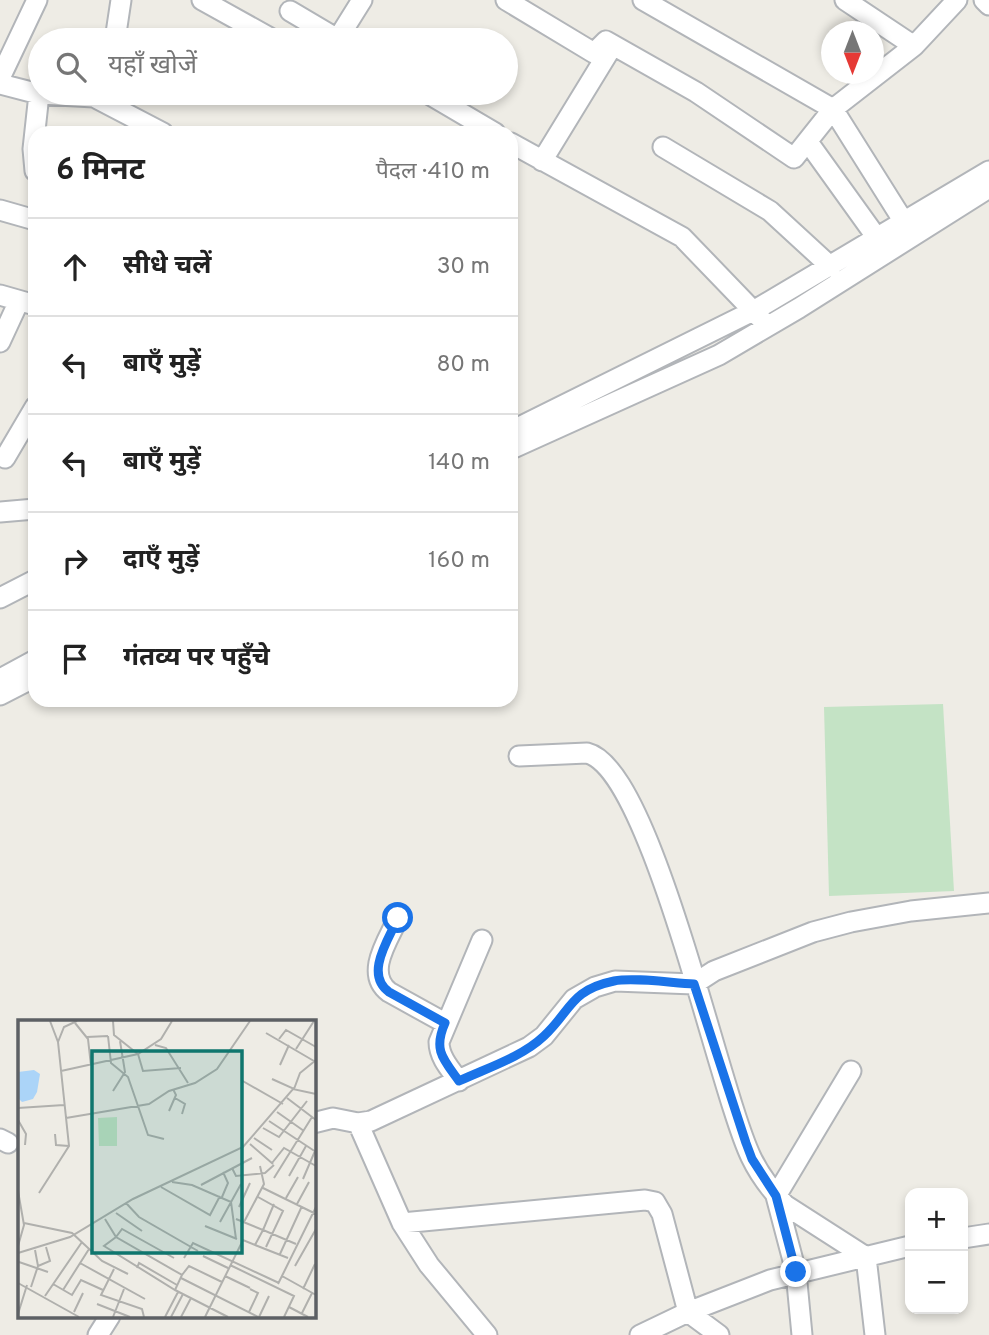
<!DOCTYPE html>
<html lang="hi">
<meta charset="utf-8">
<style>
:root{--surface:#fff;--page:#f6f6f6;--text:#222;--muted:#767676;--line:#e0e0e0}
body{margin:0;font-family:Overpass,"Noto Sans Devanagari",sans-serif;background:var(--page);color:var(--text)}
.controls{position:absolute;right:21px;bottom:21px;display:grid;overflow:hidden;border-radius:14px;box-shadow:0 4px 10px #0003}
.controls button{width:63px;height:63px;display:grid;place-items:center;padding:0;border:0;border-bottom:2px solid var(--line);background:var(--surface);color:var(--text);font:35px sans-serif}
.compass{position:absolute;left:821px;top:21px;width:63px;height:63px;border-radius:50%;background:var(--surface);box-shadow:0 4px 10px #0003;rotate:180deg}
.stop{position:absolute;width:21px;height:21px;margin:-16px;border:5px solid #1a73e8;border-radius:50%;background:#fff}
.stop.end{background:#1a73e8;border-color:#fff;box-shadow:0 2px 7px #0008}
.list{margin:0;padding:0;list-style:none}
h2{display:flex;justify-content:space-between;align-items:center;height:91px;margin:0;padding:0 28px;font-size:30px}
h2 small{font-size:23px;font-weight:400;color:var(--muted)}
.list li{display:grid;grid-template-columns:46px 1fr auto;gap:21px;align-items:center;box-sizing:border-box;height:98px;padding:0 28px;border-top:2px solid var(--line)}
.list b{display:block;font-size:26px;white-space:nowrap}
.list em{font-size:23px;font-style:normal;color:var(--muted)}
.icon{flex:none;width:38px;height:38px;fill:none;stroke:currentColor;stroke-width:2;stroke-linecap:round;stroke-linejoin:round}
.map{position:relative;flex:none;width:989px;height:1335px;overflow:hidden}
.search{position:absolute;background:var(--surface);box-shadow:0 4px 10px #0003;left:28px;top:28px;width:490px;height:77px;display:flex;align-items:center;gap:18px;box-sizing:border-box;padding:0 24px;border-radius:38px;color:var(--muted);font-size:26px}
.panel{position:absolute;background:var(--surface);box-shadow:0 4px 10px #0003;left:28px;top:126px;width:490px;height:581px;border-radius:21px}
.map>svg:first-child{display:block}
</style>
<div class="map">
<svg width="989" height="1335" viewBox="0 0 989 1335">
<rect width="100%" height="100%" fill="#eeece5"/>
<path fill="#c4e3c5" d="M943 704 954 891 829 896 824 707Z"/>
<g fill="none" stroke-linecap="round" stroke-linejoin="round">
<g stroke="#b2b5b9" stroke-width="23">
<path id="minor" d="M202 0 274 40
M506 0 594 53 606 41 696 92 794 158 833 109 914 46 845 0
M643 0 833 109 904 222
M984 0 989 5
M290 11 339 40
M115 40 121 0
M337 40 362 0
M914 46 957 0
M0 78 37 0
M0 84 39 94 94 97 163 133
M427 93 495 133
M808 142 877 238
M511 143 682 237 762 320
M663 147 770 211 831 267
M542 161 613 45
M35 171 33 149 39 94
M0 210 35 220
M0 295 35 305
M0 342 19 301
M511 431 755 310 989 171
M511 449 719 355 799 308 989 188
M5 458 35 407
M0 512 35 509
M0 598 35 580
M0 679 35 660
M0 695 35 677
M519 756 587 753C652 769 718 1088 751 1157 759 1174 772 1191 785 1205L866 1257 875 1335
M398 918C389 939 364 973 389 992L445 1023
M459 1081C450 1069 439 1057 439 1042L482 940
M313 1123 333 1118 358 1123 371 1121 529 1047 544 1036 574 999 595 987 615 981 694 984 714 971 813 932 851 922 911 911 989 903
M358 1123 402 1223 429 1265 487 1335
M0 1139 8 1143
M402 1223 645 1200 655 1202 662 1214 688 1312 719 1335
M963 1238 989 1234
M98 1335 110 1316
M640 1335 688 1312 770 1280 910 1246
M802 1335 796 1272 776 1196 851 1071"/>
</g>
<use href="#minor" stroke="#fff" stroke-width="19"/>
</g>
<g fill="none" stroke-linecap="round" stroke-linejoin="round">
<path stroke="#1a73e8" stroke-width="9" d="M398 918C389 939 364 974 389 992L445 1023C433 1050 443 1059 459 1081 487 1068 522 1057 544 1036 571 1011 570 990 614 981 634 977 672 983 694 984L746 1143 752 1159 776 1196 796 1272"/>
</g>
<g transform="translate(18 1020)">
<rect width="298" height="298" fill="#eeece5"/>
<path d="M99 97V126H81L80 98Z" fill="#c4e3c5"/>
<path d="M16 50 22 54 19 72 15 79 4 82 0 78V52Z" fill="#abd4f8"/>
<path fill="none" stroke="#b0b0ad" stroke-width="2" d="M95 1 96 15 120 34 125 51 163 48M57 3 70 19 73 46M248 13 296 41M90 16 93 43 110 57 130 115 146 119M69 17 90 16M261 19 268 10 298 27M40 22 46 7 59 1M137 25 148 28 170 63M278 29 296 1M262 45 271 25M43 51 120 34 143 19 154 1M254 59 276 69 282 53 298 40M223 60 265 84M95 71 107 52 102 21M157 78 167 84 164 94M269 78 298 100M0 88 46 85M151 91 158 75 155 69M259 92 286 111M48 98 131 84 151 71 177 63 199 49 232 1M0 100 8 114 7 125M251 101 298 132M245 108 261 117 289 81M37 114 38 125 51 126M236 118 254 130M232 124 255 144M254 143 266 128 298 146M214 148 218 156 247 153 256 145M271 156 288 126M256 158 294 97M285 159 297 131M154 162 174 165 213 182 218 219M183 165 234 138M143 167 192 195 202 176M245 168 298 194M0 171 6 205 0 226M21 173 51 126 40 22 32 1M204 177 210 163 205 152M240 177 265 191 248 227M268 178 280 157M108 183 121 197 180 231M256 184 245 210 278 224M279 184 291 162M221 187 232 163M98 193 124 211M87 199 98 217 164 255 157 270 86 226 98 217 104 209 156 238M202 202 223 164M226 202 246 164 242 146M6 203 54 213 84 241 110 254M187 206 219 219M237 225 270 238M0 233 52 217 115 179 225 127 275 69 298 74M262 234 284 186M185 236 210 248M166 238 175 223 261 263M1 242 30 252M62 243 127 279M212 245 276 276 266 297M20 246 32 241 28 227M277 246 298 209M119 248 121 243 159 265M96 249 83 275 124 289 126 297M164 255 171 246 204 262M207 256 232 268M264 256 298 275M163 258 240 297M0 263 61 297M35 264 54 275 63 260 85 270M260 264 298 187M13 267 20 246 17 230M285 269 297 244M45 270 71 229M157 270 210 297M27 276 64 222M79 284 112 297M271 287 290 297M56 292 65 273M231 292 240 273 232 269M284 293 294 273M0 294 9 265M95 297 106 269M147 297 160 272M153 297 165 274M163 297 173 278M187 297 225 220 237 225 245 210 218 199M241 297 251 276"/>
<path fill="#0f766e" fill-opacity="0.15" stroke="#0f766e" stroke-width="3.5" d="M74 31H224V233H74Z"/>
<rect width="298" height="298" fill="none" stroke="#5d6064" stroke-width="3.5"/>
</g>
</svg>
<div class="controls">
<button>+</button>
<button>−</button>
</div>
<svg class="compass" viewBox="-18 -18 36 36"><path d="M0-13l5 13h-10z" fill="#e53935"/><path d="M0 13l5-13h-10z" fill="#767676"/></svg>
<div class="stop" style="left:398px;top:918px"></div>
<div class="stop end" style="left:796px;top:1272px"></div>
<div class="search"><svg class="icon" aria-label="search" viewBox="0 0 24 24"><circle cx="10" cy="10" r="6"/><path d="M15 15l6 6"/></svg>यहाँ खोजें</div>
<section class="panel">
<h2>6 मिनट<small>पैदल · 410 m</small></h2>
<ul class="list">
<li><svg class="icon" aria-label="ahead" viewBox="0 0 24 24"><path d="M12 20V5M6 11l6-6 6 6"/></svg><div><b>सीधे चलें</b></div><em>30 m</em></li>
<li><svg class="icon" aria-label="left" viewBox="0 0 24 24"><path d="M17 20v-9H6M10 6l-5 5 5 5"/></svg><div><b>बाएँ मुड़ें</b></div><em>80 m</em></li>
<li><svg class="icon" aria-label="left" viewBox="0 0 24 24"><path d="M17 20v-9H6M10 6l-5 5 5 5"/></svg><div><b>बाएँ मुड़ें</b></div><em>140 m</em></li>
<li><svg class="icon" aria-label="right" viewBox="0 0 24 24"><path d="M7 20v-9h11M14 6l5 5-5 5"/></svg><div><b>दाएँ मुड़ें</b></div><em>160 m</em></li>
<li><svg class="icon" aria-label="arrive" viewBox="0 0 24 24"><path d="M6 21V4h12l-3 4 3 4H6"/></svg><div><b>गंतव्य पर पहुँचे</b></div></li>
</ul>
</section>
</div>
